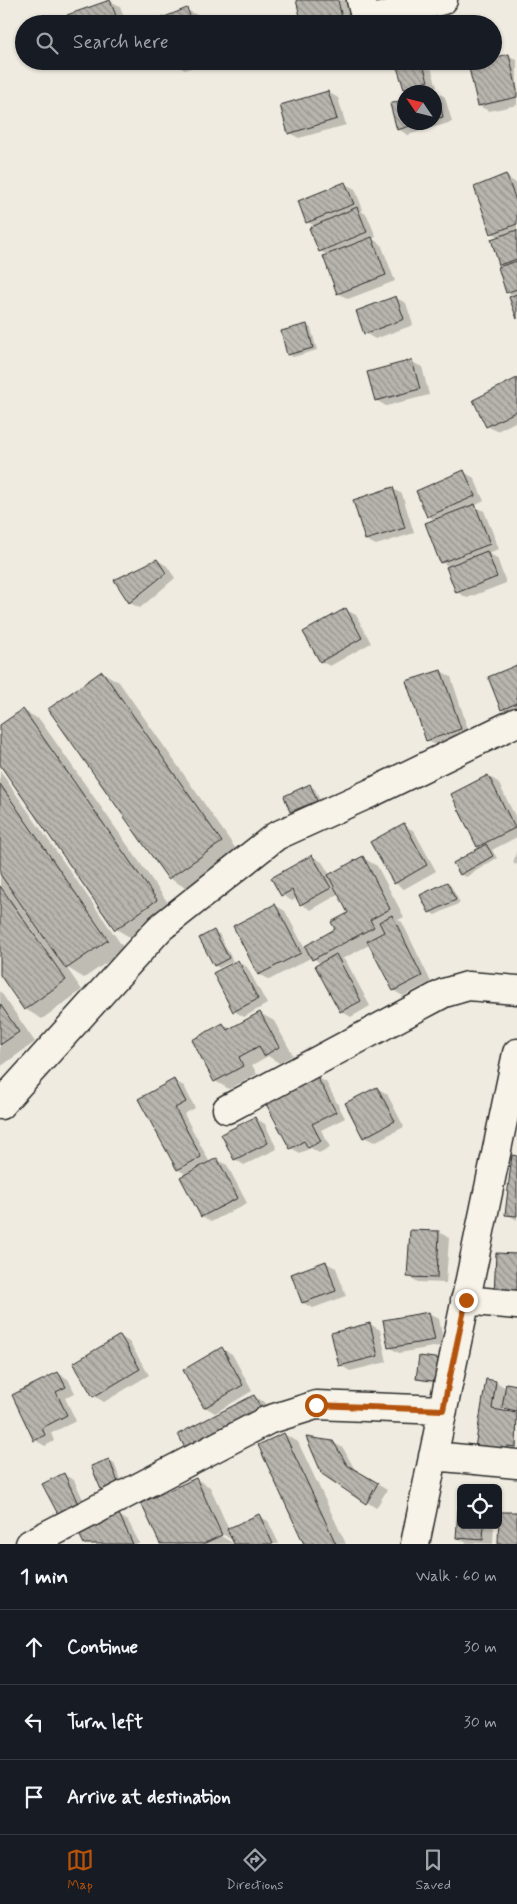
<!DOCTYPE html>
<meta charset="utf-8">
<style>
:root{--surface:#171b24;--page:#242831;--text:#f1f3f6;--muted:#9ea1a6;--line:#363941;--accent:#b45309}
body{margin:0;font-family:Mynerve,sans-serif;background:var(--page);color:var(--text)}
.controls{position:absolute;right:15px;bottom:15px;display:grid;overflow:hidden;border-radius:8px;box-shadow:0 1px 4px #0004}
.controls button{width:45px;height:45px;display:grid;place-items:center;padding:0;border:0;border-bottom:1px solid var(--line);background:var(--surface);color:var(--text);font:25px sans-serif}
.compass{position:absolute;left:397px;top:85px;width:45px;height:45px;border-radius:50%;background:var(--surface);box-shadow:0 1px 4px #0004;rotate:305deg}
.stop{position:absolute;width:15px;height:15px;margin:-11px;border:4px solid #b45309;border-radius:50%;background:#fff}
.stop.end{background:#b45309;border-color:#fff;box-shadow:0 1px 5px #0008}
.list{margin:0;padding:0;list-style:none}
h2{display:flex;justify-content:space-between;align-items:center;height:65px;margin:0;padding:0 20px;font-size:21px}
h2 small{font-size:16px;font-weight:400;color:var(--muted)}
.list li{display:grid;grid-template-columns:32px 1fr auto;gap:15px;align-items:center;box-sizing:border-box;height:75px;padding:0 20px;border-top:1px solid var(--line)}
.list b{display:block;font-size:19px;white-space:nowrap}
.list em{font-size:16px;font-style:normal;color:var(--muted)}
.icon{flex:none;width:28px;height:28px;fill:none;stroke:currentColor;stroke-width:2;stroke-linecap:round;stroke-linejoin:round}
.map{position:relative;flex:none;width:517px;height:1544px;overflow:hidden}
.search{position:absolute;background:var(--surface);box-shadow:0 1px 4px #0004;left:15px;right:15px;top:15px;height:55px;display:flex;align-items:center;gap:12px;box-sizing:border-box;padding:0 18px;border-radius:28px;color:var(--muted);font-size:19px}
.sheet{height:290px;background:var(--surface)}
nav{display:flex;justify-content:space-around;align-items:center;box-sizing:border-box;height:70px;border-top:1px solid var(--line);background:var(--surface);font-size:14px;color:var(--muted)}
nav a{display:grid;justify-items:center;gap:2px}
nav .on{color:var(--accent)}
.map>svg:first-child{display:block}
</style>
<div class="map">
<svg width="517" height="1544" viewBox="0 0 517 1544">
<defs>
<pattern id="building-back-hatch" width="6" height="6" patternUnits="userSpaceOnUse" patternTransform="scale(1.25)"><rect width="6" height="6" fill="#b8b5ae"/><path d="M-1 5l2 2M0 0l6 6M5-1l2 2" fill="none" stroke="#96938e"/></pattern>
</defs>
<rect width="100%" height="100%" fill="#efebe0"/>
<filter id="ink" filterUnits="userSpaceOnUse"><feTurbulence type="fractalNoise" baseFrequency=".02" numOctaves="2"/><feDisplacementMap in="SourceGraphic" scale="10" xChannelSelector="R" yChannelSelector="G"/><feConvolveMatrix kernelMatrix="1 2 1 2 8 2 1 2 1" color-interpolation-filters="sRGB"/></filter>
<g filter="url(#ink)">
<path fill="#0003" fill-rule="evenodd" d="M297 0H346L352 23 303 24Z
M110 1 120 6 126 24H71Z
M187 10 197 15 200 24H160Z
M508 55 517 60V105L489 111 479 106 493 61Z
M174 61H209L185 70 175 65Z
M397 61H429L437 87 419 92H413L405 88Z
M328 92 338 98 346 125 299 138 289 133Z
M433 92H436L445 97 452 122 408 135 398 129 391 104 404 101V122H434V92Z
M506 176 517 184V315L514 296 507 292 504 266 500 264V237L492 233Z
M345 184 355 189 363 210 361 211 367 215 376 237 372 239 381 244 395 281 348 299 338 293 327 255 320 251 315 226 307 222Z
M396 298 406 303 413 325 375 339 365 333Z
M307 326 311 328 317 350 293 357 288 354Z
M412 362 422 367 429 395 386 406 376 400Z
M517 379V421L497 431 487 426Z
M464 472 474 478 484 501 474 506 484 511 499 549 488 553 497 558 506 583 467 598 457 592 450 567 441 562 436 521 428 516Z
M393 489 402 494 414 533 376 545 366 540Z
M157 560 167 566 175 578 140 608 130 603 116 581Z
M346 610 356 615 371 643 330 666 320 661Z
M517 667V712L511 715 502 709Z
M441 671 451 677 470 735 437 746 427 740Z
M102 672 119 682 238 852 186 888 169 878 50 709Z
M23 710 40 720 173 910 133 939 116 929 0 763V727Z
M0 771 125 950 84 978 66 967 82 990 42 1019 25 1009 0 973Z
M488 776 498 782 517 820V837L492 850 497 858 466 877 461 874 481 848 478 846Z
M310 786 315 789 321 803 296 814 291 811Z
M404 825 414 831 436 871 404 889 395 883Z
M517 850V865L513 863Z
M312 856 322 862 330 875 363 858 377 866 404 917 398 920 402 922 431 982 403 996 393 990 371 944 342 959 346 961 370 1006 351 1017 341 1011 321 964 312 957 269 980 259 974 275 905 285 911 304 947 337 930 350 914 339 894 311 910 301 904 297 898 292 901 282 895Z
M447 883 451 886 460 903 435 915 430 912Z
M214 931 219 934 233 961 219 968 215 965Z
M238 962 247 967 267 1004 244 1017 234 1011Z
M0 991 35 1042 0 1067Z
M260 1013 274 1021 293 1055 279 1063 268 1056 252 1065 257 1074 229 1089 215 1081 223 1024 231 1029Z
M316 1077 326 1082 345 1118 321 1130 330 1147 319 1153 311 1148 300 1153 291 1148Z
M174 1081 184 1086 195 1108 184 1114 210 1163 217 1159 227 1165 247 1203 211 1222 202 1216 187 1175 177 1169 140 1099Z
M377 1088 387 1094 404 1127 374 1142 364 1137Z
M255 1118 265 1124 277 1149 244 1165 235 1159Z
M517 1157V1220L507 1214Z
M439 1232 449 1238 446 1283 418 1282 408 1276Z
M326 1263 336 1268 346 1296 313 1308 303 1303 293 1275Z
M429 1313 439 1319 444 1345 399 1353 389 1347 385 1321Z
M370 1324 380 1330 387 1362 350 1371 340 1365Z
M120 1336 129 1342 149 1375 104 1402 94 1396Z
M222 1349 232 1354 252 1391 215 1413 205 1407Z
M443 1360 445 1383 423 1381 418 1378Z
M58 1373 68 1379 75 1393 65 1398 76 1421 51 1433 54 1441 45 1446 35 1440Z
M496 1382 506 1388 517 1386V1457L476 1453ZM503 1407 513 1414 502 1412Z
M254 1396 264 1402 271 1416 197 1455Z
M284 1434 298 1442 346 1544H305Z
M332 1442 343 1448 356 1472 387 1490 376 1508 367 1502Z
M109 1460 114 1463 124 1490 93 1467Z
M64 1475 74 1480 89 1512 44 1484Z
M196 1479 210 1487 229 1530 259 1516 268 1521 279 1544H236L234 1541 217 1531 216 1533 234 1544H161Z
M119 1515 128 1521 140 1544H86Z
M461 1525H494L493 1544 467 1543 457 1538Z"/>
<path fill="url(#building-back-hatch)" stroke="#2b2b2b" d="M110 0 119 24H70L67 15Z
M296 0H338L342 18 317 24H302Z
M187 8 193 24H158L157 20Z
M509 54 517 90V97L478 106 468 64 478 61H493V58Z
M395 61H422L428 81 404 89Z
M436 90 443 117 434 119V92H428Z
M328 91 337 119 288 134 280 105Z
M404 99V122H423L397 130 390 104Z
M506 174 517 203V224L491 234 474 187Z
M345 182 354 204 306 223 298 201Z
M357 207 367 232 319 252 309 228Z
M517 230V259L499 265 491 239Z
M372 237 386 275 337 294 323 256Z
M517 261V289L506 293 498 267Z
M517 294V319L509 297Z
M396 296 404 319 364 334 356 311Z
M307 324 313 348 287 355 281 331Z
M412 360 420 389 375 401 367 372Z
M517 378V411L486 427 473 400Z
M464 470 475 496 427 517 416 491Z
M393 487 405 528 365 540 353 500Z
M475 504 490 544 440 563 425 523Z
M487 551 497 577 456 593 446 567Z
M157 559 166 573 129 603 114 580Z
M346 608 362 638 320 662 303 632Z
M517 665V703L501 710 488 677Z
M441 670 461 729 426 741 406 681Z
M102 671 222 842 168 879 48 709Z
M23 709 157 900 115 930 0 765V725Z
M488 775 515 828 477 847 451 794Z
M0 784 108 940 66 969 0 874Z
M310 784 317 801 290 812 284 796Z
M404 823 427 865 394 884 370 842Z
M486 844 493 856 460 875 453 863Z
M312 855 331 888 300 905 292 890 281 896 271 878Z
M363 856 390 909 370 920 374 927 312 960 305 946 335 929 331 922 348 913 328 875Z
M447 882 456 900 429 913 420 895Z
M0 886 66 980 24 1010 0 975Z
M275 904 301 953 258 975 233 926Z
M392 915 422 976 393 991 367 941 384 932 379 922Z
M214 930 229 958 214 966 199 938Z
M336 954 361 1001 340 1012 315 966Z
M238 960 258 999 233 1012 213 973Z
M0 1004 19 1032 0 1045Z
M260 1012 279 1047 264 1056 259 1046 239 1057 243 1066 214 1082 192 1040 223 1023 227 1030Z
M316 1075 336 1112 312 1124 321 1141 308 1148 304 1141 290 1149 265 1102Z
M174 1079 186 1102 175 1108 201 1157 177 1170 138 1099Z
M377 1087 395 1121 363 1138 345 1103Z
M255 1117 268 1143 234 1160 221 1134Z
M512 1155 517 1156V1216L505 1215Z
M217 1158 238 1198 201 1217 180 1177Z
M410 1230 439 1231 437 1278 407 1277Z
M496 1253 517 1254V1296L494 1295Z
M326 1261 336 1291 302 1303 291 1274Z
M429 1312 435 1340 388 1348 383 1320Z
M370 1323 378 1356 339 1366 331 1333Z
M120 1335 140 1369 93 1397 73 1363Z
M222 1347 243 1385 204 1408 183 1370Z
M419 1356 443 1359 441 1382 416 1379Z
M58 1372 66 1387 56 1392 67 1415 42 1428 45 1435 34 1441 12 1395Z
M486 1379 496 1381 492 1409 517 1413 516 1447 508 1446 506 1459 474 1454Z
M506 1383 517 1385V1411L502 1408Z
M254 1395 262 1410 186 1450 178 1434Z
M284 1433 336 1544H304L258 1445Z
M306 1437 333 1441 347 1465 378 1483 366 1504 322 1474Z
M109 1459 120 1487 103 1494 91 1466Z
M64 1473 79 1506 59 1516 42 1484Z
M196 1478 222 1535 203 1544H160L141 1503Z
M458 1510H461V1525H484L483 1540 456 1538Z
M499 1512H517V1544H498Z
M119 1514 133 1544H84L79 1534Z
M259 1514 273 1544H234L227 1529Z"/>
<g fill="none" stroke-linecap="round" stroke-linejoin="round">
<g stroke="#2b2b2b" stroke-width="31">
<path id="minor" d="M361 0 366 21 443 0
M0 1105 160 928 276 836 373 792 517 722
M227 1109 444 993 468 986 517 990
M465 1300 517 1305
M433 1456 517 1464
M30 1544 268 1420 316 1405 443 1410
M415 1544 517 1053"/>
</g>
<use href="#minor" stroke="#f7f3e8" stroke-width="28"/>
</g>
</g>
<g fill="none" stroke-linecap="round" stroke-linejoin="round" filter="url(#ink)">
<path stroke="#b45309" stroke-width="6" d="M316 1405 443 1410 466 1300"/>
</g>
</svg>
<div class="controls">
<button><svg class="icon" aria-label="locate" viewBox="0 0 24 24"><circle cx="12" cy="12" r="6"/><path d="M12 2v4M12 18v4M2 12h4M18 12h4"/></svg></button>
</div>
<svg class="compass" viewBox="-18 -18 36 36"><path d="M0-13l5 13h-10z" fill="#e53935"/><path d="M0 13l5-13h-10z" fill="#9ea1a6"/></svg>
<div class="stop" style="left:316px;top:1405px"></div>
<div class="stop end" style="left:466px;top:1300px"></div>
<div class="search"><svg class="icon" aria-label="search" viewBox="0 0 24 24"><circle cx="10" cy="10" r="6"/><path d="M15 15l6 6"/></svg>Search here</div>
</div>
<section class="sheet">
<h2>1 min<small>Walk · 60 m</small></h2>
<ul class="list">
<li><svg class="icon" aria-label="ahead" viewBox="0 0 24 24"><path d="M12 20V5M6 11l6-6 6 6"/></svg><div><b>Continue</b></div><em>30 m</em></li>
<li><svg class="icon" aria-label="left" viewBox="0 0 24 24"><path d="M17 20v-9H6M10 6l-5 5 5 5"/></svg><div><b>Turn left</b></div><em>30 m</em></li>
<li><svg class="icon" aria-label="arrive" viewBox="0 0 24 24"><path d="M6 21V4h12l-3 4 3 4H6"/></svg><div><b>Arrive at destination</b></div></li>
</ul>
</section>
<nav>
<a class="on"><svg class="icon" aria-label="map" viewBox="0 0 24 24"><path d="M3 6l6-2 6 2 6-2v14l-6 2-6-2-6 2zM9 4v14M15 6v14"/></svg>Map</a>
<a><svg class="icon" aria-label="directions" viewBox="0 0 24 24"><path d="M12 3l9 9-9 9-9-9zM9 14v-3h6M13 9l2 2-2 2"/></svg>Directions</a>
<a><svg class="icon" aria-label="saved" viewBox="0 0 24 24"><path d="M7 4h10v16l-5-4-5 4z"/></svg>Saved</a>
</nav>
